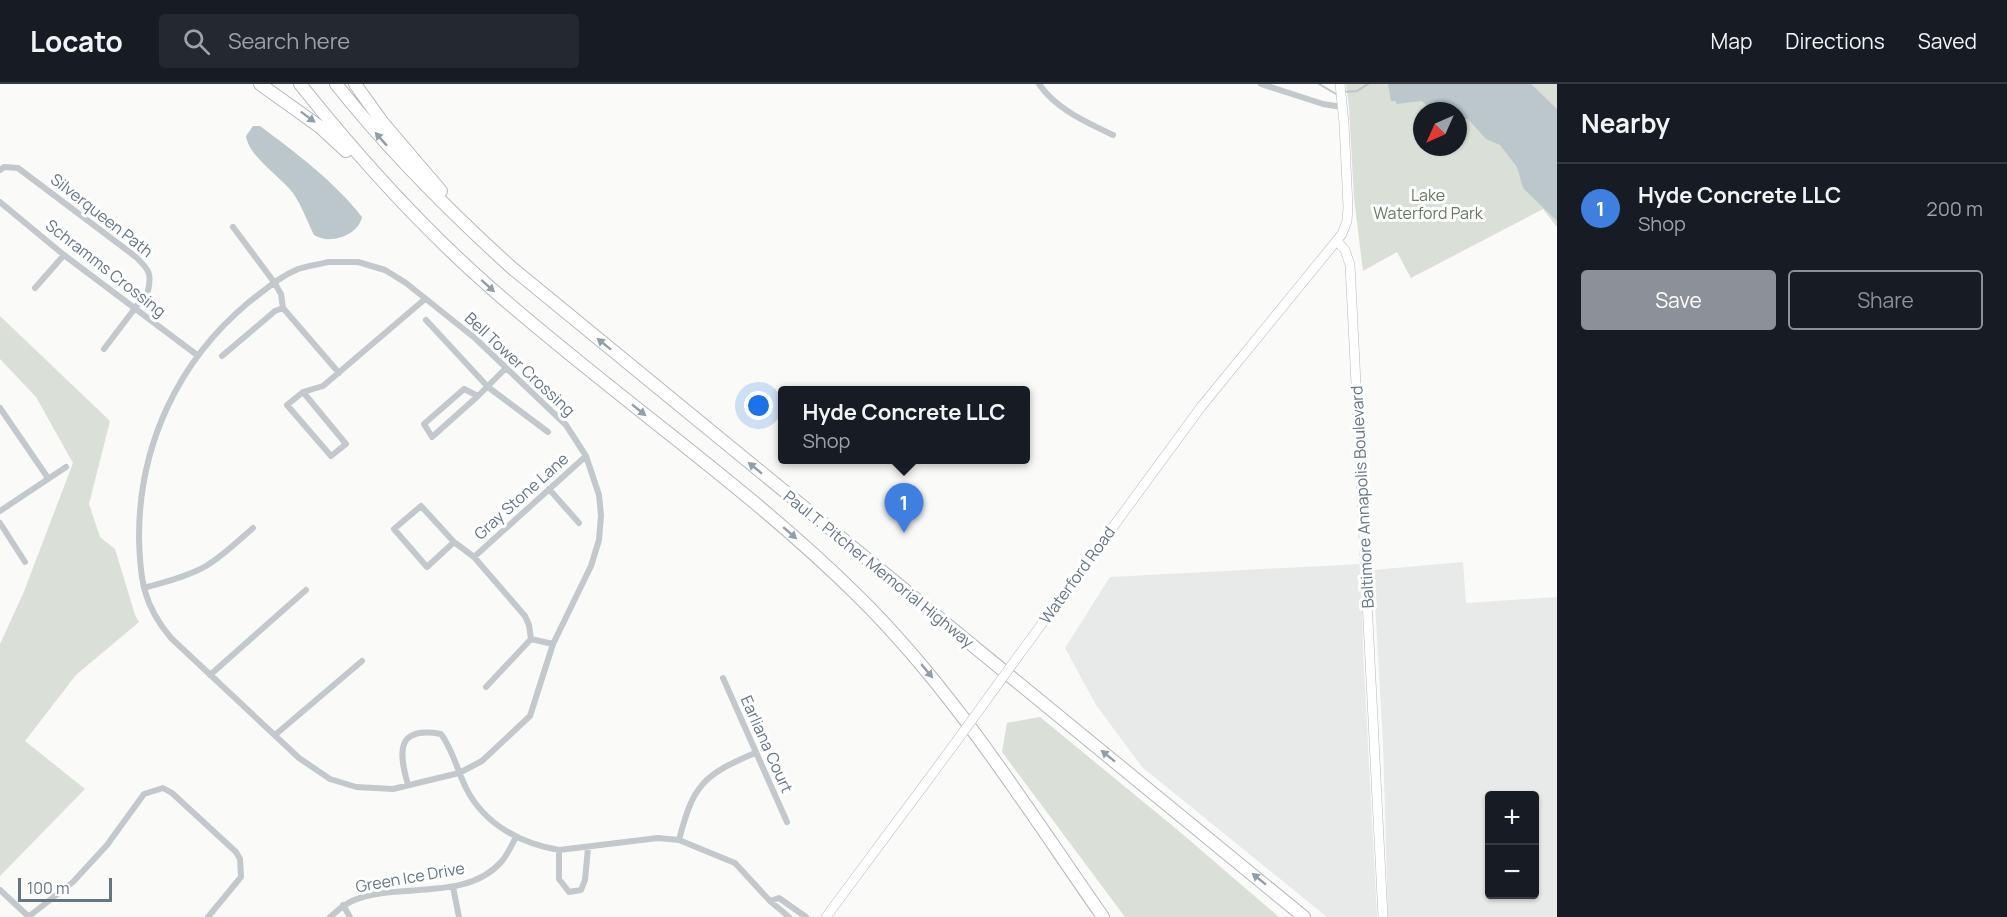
<!DOCTYPE html>
<meta charset="utf-8">
<style>
:root{--surface:#171b24;--page:#242831;--text:#f1f3f6;--muted:#9ea1a6;--line:#363941;--accent:#8c9099}
body{margin:0;font-family:Manrope,sans-serif;background:var(--page);color:var(--text)}
.controls{position:absolute;right:18px;bottom:18px;display:grid;overflow:hidden;border-radius:6px;box-shadow:0 2px 4px #0004}
.controls button{width:54px;height:54px;display:grid;place-items:center;padding:0;border:0;border-bottom:2px solid var(--line);background:var(--surface);color:var(--text);font:30px sans-serif}
.compass{position:absolute;left:1413px;top:18px;width:54px;height:54px;border-radius:50%;background:var(--surface);box-shadow:0 2px 4px #0004;rotate:225deg}
.scale{position:absolute;left:18px;bottom:15px;width:94px;box-sizing:border-box;padding-left:6px;border:3px solid #657683;border-top:0;font-size:16px;line-height:21px;white-space:nowrap;color:#657683;-webkit-text-stroke:4px #fff;paint-order:stroke}
.you{position:absolute;left:759px;top:322px;width:21px;height:21px;margin:-15px;border:4px solid #fff;border-radius:50%;background:#1a73e8;box-shadow:0 0 0 9px #1a73e833}
.badge{display:grid;place-items:center;width:39px;height:39px;border-radius:50%;background:var(--accent);color:#fff;font-size:20px;font-weight:700}
.pin{position:absolute;translate:-50% -50px;filter:drop-shadow(0 2px 3px #0008)}
.pin::after{content:'';position:absolute;top:32px;width:21px;height:18px;background:inherit;clip-path:polygon(0 0,100% 0,50% 100%)}
.popup{position:absolute;left:778px;top:302px;width:252px;height:78px;box-sizing:border-box;display:grid;place-content:center;border-radius:6px;background:var(--surface);filter:drop-shadow(0 2px 4px #0005);font-size:20px;white-space:nowrap;color:var(--muted)}
.popup b{font-size:22px;color:var(--text)}
.popup::after{content:'';position:absolute;left:50%;top:100%;margin-left:-12px;border:12px solid transparent;border-top-color:var(--surface)}
.list{margin:0;padding:0;list-style:none}
h2{display:flex;justify-content:space-between;align-items:center;height:78px;margin:0;padding:0 24px;font-size:26px}
h2 small{font-size:20px;font-weight:400;color:var(--muted)}
.list li{display:grid;grid-template-columns:39px 1fr auto;gap:18px;align-items:center;box-sizing:border-box;height:90px;padding:0 24px;border-top:2px solid var(--line)}
.list b{display:block;font-size:22px;white-space:nowrap}
.list p{margin:0;font-size:20px;white-space:nowrap;color:var(--muted)}
.list em{font-size:20px;font-style:normal;color:var(--muted)}
.actions{display:flex;gap:12px;padding:18px 24px}
.actions a{flex:1;padding:14px 0;border:2px solid var(--accent);border-radius:6px;text-align:center;font-size:21px;color:var(--accent)}
.actions .main{background:var(--accent);color:#fff}
.icon{flex:none;width:33px;height:33px;fill:none;stroke:currentColor;stroke-width:2;stroke-linecap:round;stroke-linejoin:round}
.map{position:relative;flex:none;width:1557px;height:833px;overflow:hidden}
header{display:flex;align-items:center;gap:36px;box-sizing:border-box;height:84px;padding:0 30px;background:var(--surface);border-bottom:2px solid var(--line)}
header strong{font-size:28px}
nav{display:flex;gap:33px;margin-inline-start:auto;font-size:21px}
.search{width:420px;height:54px;background:var(--page);display:flex;align-items:center;gap:15px;box-sizing:border-box;padding:0 21px;border-radius:6px;color:var(--muted);font-size:22px}
main{display:flex}
aside{flex:1;background:var(--surface)}
.map>svg:first-child{display:block}
</style>
<header>
<strong>Locato</strong>
<div class="search"><svg class="icon" aria-label="search" viewBox="0 0 24 24"><circle cx="10" cy="10" r="6"/><path d="M15 15l6 6"/></svg>Search here</div>
<nav><a>Map</a><a>Directions</a><a>Saved</a></nav>
</header>
<main>
<div class="map">
<svg width="1557" height="833" viewBox="0 0 1557 833">
<rect width="100%" height="100%" fill="#fafaf8"/>
<path fill="#e8e9e9" fill-rule="evenodd" d="M1463 478 1466 519 1557 513V833H1388L1383 658 1373 486ZM1490 712H1534V810H1490Z
M1361 480 1363 566 1377 833H1327L1142 683 1096 621 1065 564 1110 493Z"/>
<path fill="#dadfd7" fill-rule="evenodd" d="M1346 0H1557V143L1543 125 1411 194 1397 168 1363 187 1354 114 1349 23ZM1422 27H1458V63H1422Z
M0 232 110 337 89 420 100 453 115 465 135 531 139 538 76 591 25 657 85 705 0 792V560L23 510 73 379 36 313 0 275Z
M1040 633 1180 748 1279 833H1125L1002 668 1007 639Z"/>
<path fill="#bbc7cb" d="M1388 0H1531L1557 25V137L1523 104 1517 83 1500 61 1486 55 1468 35H1458V27H1432L1422 17 1396 20V17H1391Z
M253 42H260C296 69 334 97 362 133 358 152 329 161 314 151 307 137 302 122 293 109 280 92 249 73 246 52Z"/>
<g fill="none" stroke-linecap="round" stroke-linejoin="round">
<path stroke="#bbc7cb" stroke-width="2" d="M1319 0 1336 10
M1344 8 1357 7 1368 0"/>
<g stroke="#b3babf" stroke-width="10">
<path id="secondary" d="M1337 157 1345 166 1350 181 1383 833
M1019 571 1201 323 1342 150 1347 137 1348 123 1344 39 1340 0
M826 833 956 658"/>
</g>
<g stroke="#b4b9bd" stroke-width="14">
<path id="highway" d="M260 0 320 43 346 67
M300 0C359 74 421 143 492 205 611 310 746 401 859 513 955 608 1026 723 1103 833
M336 0C389 67 449 127 512 184L1304 833
M355 0 383 39 441 107"/>
</g>
<path stroke="#c3c8cc" stroke-width="6" d="M1039 0C1056 25 1086 38 1113 51
M1261 0 1323 20 1342 23
M0 86 4 83 18 84 136 173C149 186 152 189 148 207L104 265
M0 118 64 171 197 271
M233 143 274 198 281 210 283 224 339 289
M329 178H358L385 186 406 199 476 255 566 341 586 372 599 411 601 431 599 456 591 482 553 560 530 632 482 677 459 689 393 705 356 703 330 695 299 674 171 554C143 521 140 495 139 453 139 361 178 277 249 218 265 206 279 193 298 185 308 182 319 180 329 178Z
M35 204 64 171
M426 236 488 303 548 348
M222 272 275 227 283 224
M464 305 478 312 432 353 424 340Z
M303 308 346 360 331 372 287 321Z
M303 308 323 302 425 215
M478 312 506 284
M0 324 48 394
M549 405 579 439
M421 422 454 458 427 483 394 445Z
M0 427 66 383
M0 439 25 478
M454 458 474 473 525 532 529 541 531 555 553 560
M474 473 586 372
M144 504C164 498 187 493 206 482 223 472 238 457 253 444
M210 591 306 506
M723 594 787 738
M486 603 531 555
M275 651 362 577
M408 701C399 669 395 642 441 650 453 666 457 686 466 704 484 740 521 760 559 766L658 754 679 756 735 779 770 817 789 833
M679 756C693 701 703 691 755 669
M559 766V795L569 808 581 806 585 796 588 764
M453 803 459 833
M0 806 29 833
M770 817 779 814 806 833
M343 821 350 833
M28 833 73 798 107 761 144 710 163 704 172 709 236 768 240 775 241 793 208 833
M330 833C337 827 343 821 352 817 397 797 466 819 502 777 507 771 512 761 516 753"/>
<use href="#secondary" stroke="#fff" stroke-width="9"/>
<use href="#highway" stroke="#fff" stroke-width="12"/>
<g stroke="#b3babf" stroke-width="10" stroke-linecap="butt">
<path id="secondary-bridge" d="M956 658 1019 571"/>
</g>
<use href="#secondary-bridge" stroke="#fff" stroke-width="9"/>
</g>
<defs><path id="oneway-solid" d="M-6-.8H1V-3.2L6.5 0L1 3.2V.8H-6Z" transform="scale(1.5)"/></defs>
<g fill="#939fa8">
<use href="#oneway-solid" transform="translate(308 33) rotate(37)"/>
<use href="#oneway-solid" transform="translate(381 55) rotate(-131)"/>
<use href="#oneway-solid" transform="translate(488 202) rotate(42)"/>
<use href="#oneway-solid" transform="translate(604 260) rotate(-141)"/>
<use href="#oneway-solid" transform="translate(639 326) rotate(39)"/>
<use href="#oneway-solid" transform="translate(755 384) rotate(-141)"/>
<use href="#oneway-solid" transform="translate(790 449) rotate(41)"/>
<use href="#oneway-solid" transform="translate(927 587) rotate(50)"/>
<use href="#oneway-solid" transform="translate(1108 672) rotate(-141)"/>
<use href="#oneway-solid" transform="translate(1259 795) rotate(-141)"/>
</g>
<g text-anchor="middle" stroke-width="6" stroke-linejoin="round" paint-order="stroke">
<g font-size="16" fill="#687a64" stroke="#fff">
<text x="1428" y="117">Lake<tspan x="1428" dy="18">Waterford Park</tspan></text>
</g>
<g font-size="16" fill="#657683" stroke="#fff">
<text transform="translate(102 131) rotate(38)" y="6">Silverqueen Path</text>
<text transform="translate(106 184) rotate(38)" y="6">Schramms Crossing</text>
<text transform="translate(520 280) rotate(43)" y="6">Bell Tower Crossing</text>
<text transform="translate(521 412) rotate(-42)" y="6">Gray Stone Lane</text>
<text transform="translate(1362 413) rotate(-93)" y="6">Baltimore Annapolis Boulevard</text>
<text transform="translate(879 485) rotate(39)" y="6">Paul T. Pitcher Memorial Highway</text>
<text transform="translate(1077 491) rotate(-54)" y="6">Waterford Road</text>
<text transform="translate(767 660) rotate(66)" y="6">Earliana Court</text>
<text transform="translate(410 793) rotate(-10)" y="6">Green Ice Drive</text>
</g>
</g>
</svg>
<div class="controls">
<button>+</button>
<button>−</button>
</div>
<svg class="compass" viewBox="-18 -18 36 36"><path d="M0-13l5 13h-10z" fill="#e53935"/><path d="M0 13l5-13h-10z" fill="#9ea1a6"/></svg>
<div class="scale">100 m</div>
<div class="you"></div>
<div class="pin badge" style="left:904px;top:449px;background:#3f7fe0">1</div>
<div class="popup"><b>Hyde Concrete LLC</b>Shop</div>
</div>
<aside>
<h2>Nearby<small></small></h2>
<ul class="list">
<li><span class="badge" style="background:#3f7fe0">1</span><div><b>Hyde Concrete LLC</b><p>Shop</p></div><em>200 m</em></li>
</ul>
<div class="actions"><a class="main">Save</a><a>Share</a></div>
</aside>
</main>
